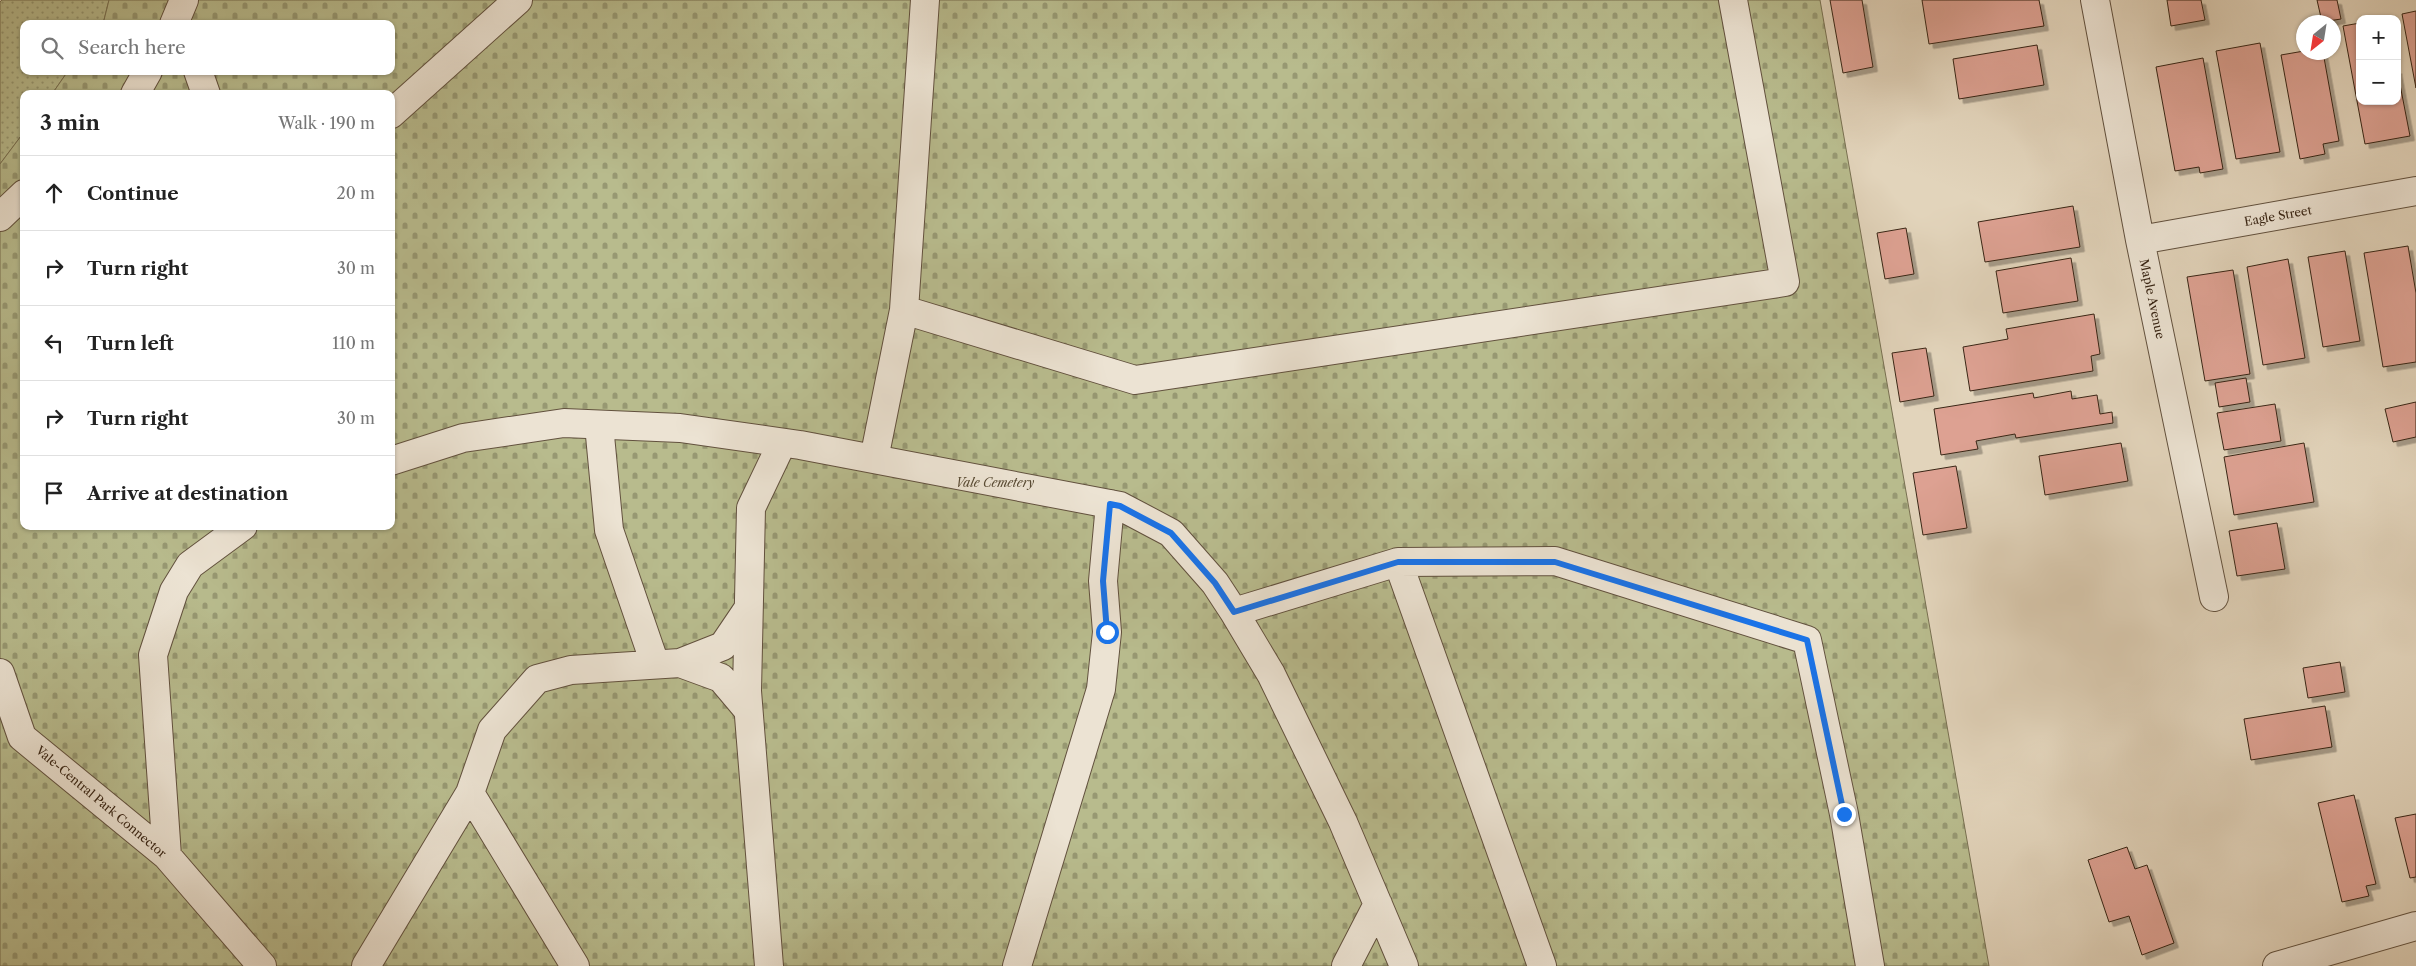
<!DOCTYPE html>
<meta charset="utf-8">
<style>
:root{--surface:#fff;--page:#f6f6f6;--text:#222;--muted:#767676;--line:#e0e0e0}
body{margin:0;font-family:"Libre Caslon Text",serif;background:var(--page);color:var(--text)}
.controls{position:absolute;right:15px;top:15px;display:grid;overflow:hidden;border-radius:10px;box-shadow:0 1px 4px #0004}
.controls button{width:45px;height:45px;display:grid;place-items:center;padding:0;border:0;border-bottom:1px solid var(--line);background:var(--surface);color:var(--text);font:25px sans-serif}
.compass{position:absolute;left:2296px;top:15px;width:45px;height:45px;border-radius:50%;background:var(--surface);box-shadow:0 1px 4px #0004;rotate:210deg}
.stop{position:absolute;width:15px;height:15px;margin:-11px;border:4px solid #1a73e8;border-radius:50%;background:#fff}
.stop.end{background:#1a73e8;border-color:#fff;box-shadow:0 1px 5px #0008}
.list{margin:0;padding:0;list-style:none}
h2{display:flex;justify-content:space-between;align-items:center;height:65px;margin:0;padding:0 20px;font-size:21px}
h2 small{font-size:16px;font-weight:400;color:var(--muted)}
.list li{display:grid;grid-template-columns:32px 1fr auto;gap:15px;align-items:center;box-sizing:border-box;height:75px;padding:0 20px;border-top:1px solid var(--line)}
.list b{display:block;font-size:19px;white-space:nowrap}
.list em{font-size:16px;font-style:normal;color:var(--muted)}
.icon{flex:none;width:28px;height:28px;fill:none;stroke:currentColor;stroke-width:2;stroke-linecap:round;stroke-linejoin:round}
.map{position:relative;flex:none;width:2416px;height:966px;overflow:hidden}
.search{position:absolute;background:var(--surface);box-shadow:0 1px 4px #0004;left:20px;top:20px;width:375px;height:55px;display:flex;align-items:center;gap:12px;box-sizing:border-box;padding:0 18px;border-radius:10px;color:var(--muted);font-size:19px}
.panel{position:absolute;background:var(--surface);box-shadow:0 1px 4px #0004;left:20px;top:90px;width:375px;height:440px;border-radius:10px}
.map>svg:first-child{display:block}
</style>
<div class="map">
<svg width="2416" height="966" viewBox="0 0 2416 966">
<defs>
<pattern id="grass-dots" width="8" height="8" patternUnits="userSpaceOnUse" patternTransform="scale(1.25)"><rect width="8" height="8" fill="#b8bb8d"/><path d="M2 2h.1M6 6h.1" fill="none" stroke="#979872" stroke-width="1.8" stroke-linecap="round"/></pattern>
<pattern id="cemetery-stones" width="16" height="16" patternUnits="userSpaceOnUse" patternTransform="scale(1.25)"><rect width="16" height="16" fill="#b8bb8d"/><path d="M2 7V4a2 2 0 0 1 4 0v3zM10 15v-3a2 2 0 0 1 4 0v3z" fill="#979872"/></pattern>
<filter id="shadow"><feDropShadow dx="4.5" dy="4.5" stdDeviation="0" flood-color="#0004"/></filter>
</defs>
<rect width="100%" height="100%" fill="#e2d4bb"/>
<filter id="stains"><feTurbulence type="fractalNoise" baseFrequency=".004" numOctaves="4"/><feColorMatrix values="0 0 0 0 .2 0 0 0 0 .09 0 0 0 0 .02 0 0 0 .5 -.17"/></filter>
<radialGradient id="worn" r=".72"><stop offset=".6" stop-color="#630" stop-opacity="0"/><stop offset="1" stop-color="#630" stop-opacity=".3"/></radialGradient>
<path fill="url(#grass-dots)" stroke="#787051" d="M2 0H109L103 24H24V71H68L52 94H24V132L0 164V2Z"/>
<path fill="url(#cemetery-stones)" stroke="#787051" d="M109 0H1820L1989 966H0V164L24 132V526H391V94H52L68 71H391V24H103Z"/>
<path fill="#dda192" stroke="#382515" filter="url(#shadow)" d="M1830 0H1862L1873 67 1843 73Z
M1922 0H2039L2044 26 1929 44Z
M2167 0H2201L2205 20 2171 26Z
M2317 0H2337L2341 19 2322 22Z
M2416 11V88L2402 14Z
M2360 23V101H2397V69L2410 136 2365 144 2343 26Z
M2260 43 2280 152 2236 159 2216 51Z
M2037 45 2044 85 1959 99 1953 59Z
M2304 51 2323 52 2339 141 2323 144 2325 154 2300 159 2281 55Z
M2203 58 2223 169 2200 173 2199 167 2175 171 2156 67Z
M2073 206 2080 247 1985 262 1978 222Z
M1906 228 1914 274 1885 279 1877 233Z
M2408 246 2416 293V362L2383 367 2364 253Z
M2345 251 2360 341 2323 347 2308 257Z
M2071 258 2078 301 2003 313 1996 271Z
M2288 259 2305 358 2263 365 2247 267Z
M2233 270 2250 374 2205 381 2187 277Z
M2094 314 2100 354 2091 356 2093 371 1970 391 1963 347 2008 339 2006 329Z
M1926 348 1934 396 1900 402 1892 353Z
M2246 378 2250 402 2219 407 2215 383Z
M2071 391 2072 399 2097 395 2100 414 2112 412 2113 423 2016 438 2015 434 1976 441 1978 449 1941 455 1934 409 2033 393 2034 398Z
M2416 402V437L2393 442 2385 409Z
M2275 404 2281 441 2224 450 2217 413Z
M2121 443 2128 481 2045 495 2039 456Z
M2304 443 2314 502 2234 515 2224 457Z
M1956 466 1967 528 1923 535 1913 473Z
M2277 523 2285 569 2237 576 2229 531Z
M2340 662 2345 692 2308 698 2303 668Z
M2325 706 2332 747 2251 760 2244 719Z
M2354 795 2376 884 2366 886 2369 896 2342 902 2318 803Z
M2416 814V877L2410 878 2395 818Z
M2127 847 2135 869 2147 865 2174 943 2142 955 2129 916 2109 922 2088 860Z"/>
<g fill="none" stroke-linecap="round" stroke-linejoin="round">
<g stroke="#62513e" stroke-width="30">
<path id="minor" d="M2095 0 2140 240 2214 597
M174 24 184 0
M198 71 206 94
M135 94 148 71
M391 114 518 0
M0 217 24 194
M2140 240 2416 191
M904 310 1135 380 1785 282 1733 0
M599 425 609 530 655 664
M874 459 904 310 925 0
M391 461 463 438 564 423 680 428 800 445 1120 506 1171 533 1215 583 1234 612 1271 674 1343 822 1404 966
M1398 562 1542 966
M1234 612 1398 562 1555 561 1807 640 1844 814 1870 966
M680 663 723 646 748 609
M0 673 22 737 167 856 262 966
M470 793 575 966
M167 856 153 655 174 591 190 565 243 526
M366 966 470 793 492 730 537 679 571 670 680 663 721 678 748 710
M769 966 747 691 751 508 782 443
M1017 966 1101 689 1107 632 1103 581 1110 504
M1346 966 1378 904
M2277 966 2416 926"/>
</g>
<use href="#minor" stroke="#ece3d3" stroke-width="28"/>
</g>
<g fill="none" stroke-linecap="round" stroke-linejoin="round">
<path stroke="#1a73e8" stroke-width="6" d="M1107 632 1103 581 1110 504 1120 506 1171 533 1215 583 1234 612 1398 562H1555L1807 640 1844 814"/>
</g>
<g text-anchor="middle" stroke-width="4" stroke-linejoin="round" paint-order="stroke">
<g font-size="12" fill="#382515" stroke="#ece3d3">
<text transform="translate(2278 216) rotate(-10)" y="4">Eagle Street</text>
<text transform="translate(2152 299) rotate(78)" y="4">Maple Avenue</text>
<text transform="translate(101 802) rotate(40)" y="4">Vale-Central Park Connector</text>
</g>
<g font-size="12" font-style="italic" fill="#584a33" stroke="#ece3d3">
<text x="995" y="487">Vale Cemetery</text>
</g>
</g>
<rect width="100%" height="100%" filter="url(#stains)"/>
<rect width="100%" height="100%" fill="url(#worn)"/>
</svg>
<div class="controls">
<button>+</button>
<button>−</button>
</div>
<svg class="compass" viewBox="-18 -18 36 36"><path d="M0-13l5 13h-10z" fill="#e53935"/><path d="M0 13l5-13h-10z" fill="#767676"/></svg>
<div class="stop" style="left:1107px;top:632px"></div>
<div class="stop end" style="left:1844px;top:814px"></div>
<div class="search"><svg class="icon" aria-label="search" viewBox="0 0 24 24"><circle cx="10" cy="10" r="6"/><path d="M15 15l6 6"/></svg>Search here</div>
<section class="panel">
<h2>3 min<small>Walk · 190 m</small></h2>
<ul class="list">
<li><svg class="icon" aria-label="ahead" viewBox="0 0 24 24"><path d="M12 20V5M6 11l6-6 6 6"/></svg><div><b>Continue</b></div><em>20 m</em></li>
<li><svg class="icon" aria-label="right" viewBox="0 0 24 24"><path d="M7 20v-9h11M14 6l5 5-5 5"/></svg><div><b>Turn right</b></div><em>30 m</em></li>
<li><svg class="icon" aria-label="left" viewBox="0 0 24 24"><path d="M17 20v-9H6M10 6l-5 5 5 5"/></svg><div><b>Turn left</b></div><em>110 m</em></li>
<li><svg class="icon" aria-label="right" viewBox="0 0 24 24"><path d="M7 20v-9h11M14 6l5 5-5 5"/></svg><div><b>Turn right</b></div><em>30 m</em></li>
<li><svg class="icon" aria-label="arrive" viewBox="0 0 24 24"><path d="M6 21V4h12l-3 4 3 4H6"/></svg><div><b>Arrive at destination</b></div></li>
</ul>
</section>
</div>
